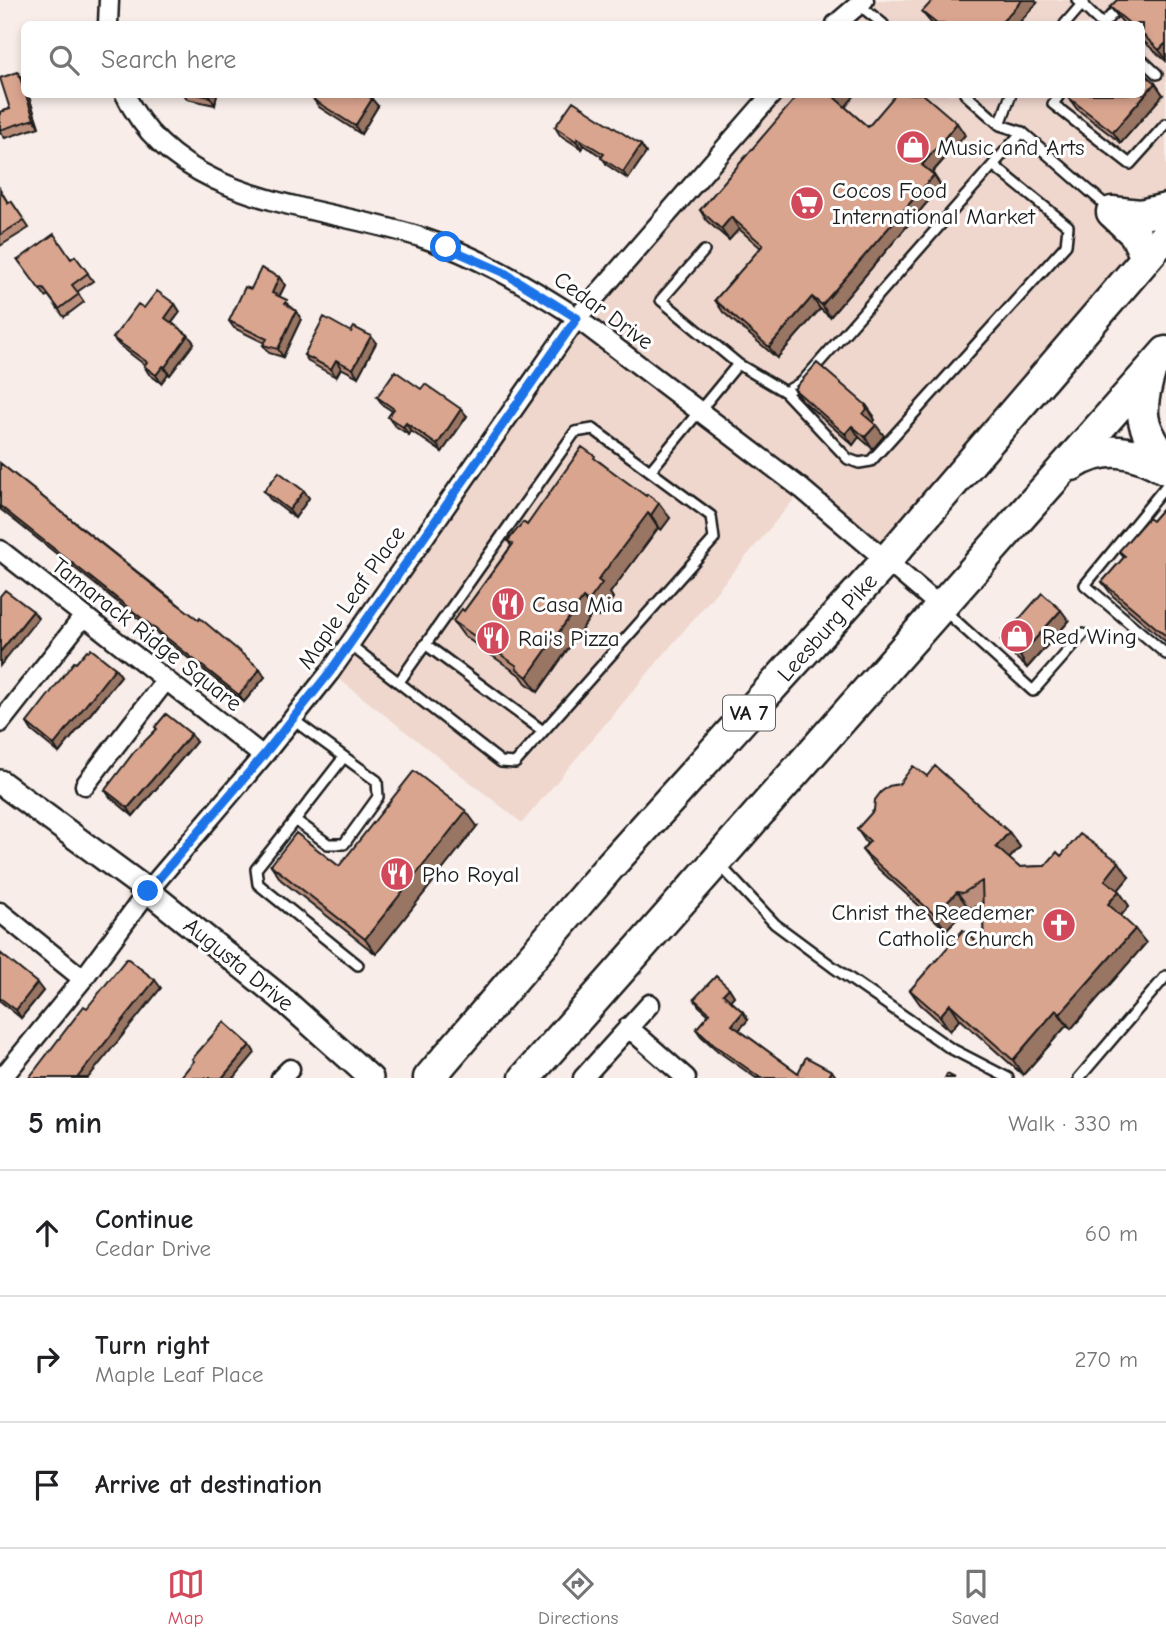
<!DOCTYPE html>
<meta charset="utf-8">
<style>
:root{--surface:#fff;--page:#f2f2f2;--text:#202124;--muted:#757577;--line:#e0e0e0;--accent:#d1495b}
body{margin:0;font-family:"Comic Neue",sans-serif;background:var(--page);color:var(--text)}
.stop{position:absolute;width:21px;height:21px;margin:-16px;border:5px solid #1a73e8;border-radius:50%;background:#fff}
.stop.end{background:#1a73e8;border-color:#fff;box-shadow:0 2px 7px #0008}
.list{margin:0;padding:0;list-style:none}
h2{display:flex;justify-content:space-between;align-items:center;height:91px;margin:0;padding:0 28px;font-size:30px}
h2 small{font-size:23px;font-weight:400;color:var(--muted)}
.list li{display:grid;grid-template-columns:46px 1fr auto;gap:21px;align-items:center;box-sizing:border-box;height:126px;padding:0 28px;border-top:2px solid var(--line)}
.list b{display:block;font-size:26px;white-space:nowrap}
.list p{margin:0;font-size:23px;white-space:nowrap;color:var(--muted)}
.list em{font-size:23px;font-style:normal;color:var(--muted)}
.icon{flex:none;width:38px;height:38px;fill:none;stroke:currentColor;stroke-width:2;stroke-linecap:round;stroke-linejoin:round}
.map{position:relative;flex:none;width:1166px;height:1078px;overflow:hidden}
.search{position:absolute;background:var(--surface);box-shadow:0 4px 10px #0003;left:21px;right:21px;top:21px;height:77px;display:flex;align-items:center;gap:18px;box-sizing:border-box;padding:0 24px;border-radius:10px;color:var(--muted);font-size:26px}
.sheet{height:469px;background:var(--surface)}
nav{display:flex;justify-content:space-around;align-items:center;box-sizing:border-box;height:98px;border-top:2px solid var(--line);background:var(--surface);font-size:19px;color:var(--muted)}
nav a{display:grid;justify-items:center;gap:4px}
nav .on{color:var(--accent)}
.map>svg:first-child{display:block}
</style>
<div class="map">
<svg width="1166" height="1078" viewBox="0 0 1166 1078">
<rect width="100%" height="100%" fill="#f8ede9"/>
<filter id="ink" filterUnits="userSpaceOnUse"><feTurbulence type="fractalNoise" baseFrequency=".0143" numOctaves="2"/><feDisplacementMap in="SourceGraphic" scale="14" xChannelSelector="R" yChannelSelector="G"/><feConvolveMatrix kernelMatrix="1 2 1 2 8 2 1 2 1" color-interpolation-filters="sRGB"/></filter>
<g filter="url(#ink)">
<path fill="#efd7ce" d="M864 0H1166V236L887 560 802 490 522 823 330 672 577 318 772 95 1142 94V24H836Z"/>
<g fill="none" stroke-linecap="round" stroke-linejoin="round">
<g stroke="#1c1c1c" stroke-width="14">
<path id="service" d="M1077 0 1102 24
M858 4 883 24
M1065 24 1084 2
M1103 24 1120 6
M1142 60 1157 74
M965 94 1000 125 1022 132 1109 208
M1060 94 1053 104 1130 164 1166 124
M1000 125 1011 94
M704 251 661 300 738 364
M785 392 848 459 859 463 871 461 1066 245 1068 226 993 165
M650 471 738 364 785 392 802 382 1022 132
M1166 486 1085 585 1166 654
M945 611 1033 691 1083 634
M349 644 501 762 515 763 714 539 711 516 593 429 575 432 399 682
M425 644 543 731
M292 719 377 781 378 797 344 844H328L295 820 344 757
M295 820 256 869 258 884 358 965
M719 864 775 924 833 967 950 1048 1008 1078
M1079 1078 1166 976"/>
</g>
<g stroke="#1c1c1c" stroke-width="23">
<path id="minor" d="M108 24 109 0
M836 24 864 0
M125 94C177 206 322 204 423 238 475 255 523 283 570 313L802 489 942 608
M0 550 263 756
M0 723 84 616
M85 785 166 680
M0 912 83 979
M628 1027 686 1078
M2 1078 83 979 148 891 263 756 330 672 577 318 772 94
M281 1078 290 1069
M583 1078 650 1004"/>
</g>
<g stroke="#1c1c1c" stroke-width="28">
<path id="tertiary" d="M0 782 148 891 286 1002 371 1078"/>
</g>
<g stroke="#1c1c1c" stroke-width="35">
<path id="trunk" d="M1112 212 1135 234 1146 257
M1112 212 1140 215 1166 209
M1150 372C1137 415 1141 426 1166 462
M1072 465C1105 444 1134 450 1166 469
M429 1078 610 866 887 560 1166 235
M525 1078 1166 352"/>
</g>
<use href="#service" stroke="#fff" stroke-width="9"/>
<use href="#minor" stroke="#fff" stroke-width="18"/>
<use href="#tertiary" stroke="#fff" stroke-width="23"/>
<use href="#trunk" stroke="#fff" stroke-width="30"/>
</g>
<path fill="#bb8e7b" stroke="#1c1c1c" stroke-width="2" d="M1166 0V61L1142 40V24H1124L1110 7Z
M1037 3 1018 24H932L922 12Z
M23 80 24 94H28L39 127 5 138 0 132V112L10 109Z
M1155 83 1163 95 1121 143 1077 109 1069 98 1070 97 1068 94H1142Z
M184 94H217L215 105 187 99Z
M314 100 378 106 361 134 319 107Z
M845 107 868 127 965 135 932 173 941 186 830 317 820 309 777 358 723 312 715 300 761 248 739 229 729 240 707 221 700 210Z
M555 127 641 145 646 153 628 179 607 165 602 157 584 145 582 149 560 135Z
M0 189 8 203 11 201 29 228 0 246Z
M75 256 93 281 77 292 84 302 64 317 48 295 46 297 18 260 71 259Z
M279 277 285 285 279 297 296 311 301 319 283 357 269 353 263 345 265 343 234 328 229 321 251 289Z
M175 304 180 312 172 323 188 335 194 343 170 375 168 374 161 383 149 374 144 366 145 365 119 345 113 338 144 308Z
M351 332 376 343 358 377 341 368 336 377 309 362 304 355Z
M421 389 467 416 442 452 411 431 409 435 394 425 388 417 392 411 383 405 377 397Z
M794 389 866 405 874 416 873 417 875 420 873 422 884 436 873 449 859 437 853 445 802 400Z
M600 462 670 518 661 530 658 528 610 593 613 598 599 617 593 613 538 692 526 683 521 676 464 636 453 621 464 611 511 546 508 541Z
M0 463 260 669 265 677 244 702 0 509Z
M264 491H304L309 498 295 518 270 499Z
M1166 505V642L1113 596 1102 582 1124 558 1119 551 1152 521Z
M1069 621 1027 668 1009 651 1001 640Z
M76 663 115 668 121 676 59 753 32 731 27 723Z
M155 727 196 742 133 816 110 797 105 790 157 729Z
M477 826 376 954 281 880 271 865 339 866Z
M857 829 1009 832 1020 847 1009 859 1019 867 1045 866 1061 856 1129 877 1118 890 1129 906 1121 916 1146 943 1071 1029 1067 1025 1023 1075 960 1019 950 1031 920 1004 910 990 984 948 983 902 973 908 968 907 946 930 873 864 862 850 867 844Z
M0 953 43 991 21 1018 0 1001Z
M729 988 734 996 730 1000 743 1012 748 1020 739 1030 798 1073 837 1078H756L719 1052 701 1036 696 1029 709 1015 699 1006 694 999Z"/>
<path fill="#997464" stroke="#1c1c1c" stroke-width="2" d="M1022 0H1035L1037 3 1018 24H1000Z
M1166 43V59L1159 50Z
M18 72 23 80 24 84V92Z
M1155 83 1163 95 1121 143 1113 132Z
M25 94H28L39 127 34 119Z
M210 94H217L215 105 210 97Z
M839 94H856L843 110 835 98Z
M372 99 378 106 361 134 355 126Z
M957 123 965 135 929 176 922 165Z
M578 138 584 145 582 149 576 141Z
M641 145 646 153 628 179 623 172Z
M934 175 941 186 830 317 822 305Z
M731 217 739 229 729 240 721 229Z
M279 277 285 285 277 301 272 293Z
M812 297 820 309 777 358 769 347Z
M175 304 180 312 170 325 165 318Z
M296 311 301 319 283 357 278 349Z
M188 335 194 343 170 375 165 367Z
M371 336 376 343 358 377 353 369Z
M336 360 341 368 336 377 331 369Z
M163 366 168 374 161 383 156 375Z
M866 405 875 420 871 425 863 414Z
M461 409 467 416 442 452 437 445Z
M406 423 411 431 409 435 403 427Z
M876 425 884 436 873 449 865 437Z
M852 426 859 437 853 445 845 434Z
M304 491 309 498 295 518 289 510Z
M659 503 670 518 661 530 651 515Z
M648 513 658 528 610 593 613 598 599 617 588 602 598 580Z
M583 598 593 613 538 692 527 677Z
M1061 610 1069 621 1027 668 1020 656Z
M33 611 38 618 0 666V652Z
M115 668 121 676 59 753 54 745Z
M260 669 265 677 244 702 239 695Z
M191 734 196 742 133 816 128 808Z
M466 811 477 826 376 954 365 939Z
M1009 832 1020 847 1006 862 996 847Z
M1119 862 1129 877 1115 894 1105 880Z
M1119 891 1129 906 1118 919 1108 904Z
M957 892 968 907 946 930 935 915Z
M1135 929 1146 943 1071 1029 1060 1014Z
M155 980 161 988 88 1078H77Z
M37 983 43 991 21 1018 16 1010Z
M729 988 734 996 729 1002 723 994Z
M950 1004 960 1019 950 1031 940 1016Z
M1056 1010 1067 1025 1023 1075 1013 1060Z
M743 1012 748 1020 737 1032 732 1025Z
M250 1045 255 1053 234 1078H222Z
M832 1071 837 1078H828Z"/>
<path fill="#daa58f" stroke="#1c1c1c" stroke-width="2" d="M933 0H1022L1000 24H937L922 12Z
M1117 0H1166V43L1159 50 1142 34V24H1130L1110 7Z
M18 72 34 119 0 130V112L10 109 0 78Z
M1142 72 1155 83 1113 132 1069 98 1072 94H1142Z
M196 94H210V97Z
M317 94H353L356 96 357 94H366L372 99 355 126 314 100Z
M799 94H839L835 98 868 127 896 94H923L957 123 922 165 934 175 822 305 812 297 769 347 715 300 763 245 731 217 721 229 700 210Z
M573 101 641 145 623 172 601 158 604 154 578 138 576 141 555 127Z
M0 190 8 203 11 201 24 220 0 235Z
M54 234 71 259 75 256 88 273 72 285 79 294 59 309 43 288 40 290 18 260Z
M261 268 279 277 272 293 287 300 285 303 296 311 278 349 263 345 267 339 229 321 245 287 251 289Z
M157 291 175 304 165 318 188 335 165 367 163 366 156 375 144 366 147 362 113 338 138 304 144 308Z
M324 317 351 332 354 327 371 336 353 369 336 360 331 369 304 355Z
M817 363 866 405 865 406 867 409 863 414 876 425 865 437 852 426 845 434 794 389Z
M395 371 421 389 425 384 461 409 437 445 406 423 403 427 388 417 394 409 377 397Z
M582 447 595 456 594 458 646 496 647 494 659 503 651 515 648 513 598 580 602 583 588 602 583 598 527 677 516 668 517 666 453 621 462 609 464 611 513 544 508 541 523 522 527 525Z
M0 463 168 597 199 620 200 618 260 669 239 695 0 506Z
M279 472 304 491 289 510 264 491Z
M1166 505V636L1102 582 1125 556 1119 551 1148 518 1152 521Z
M5 590 33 611 0 652V596Z
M1042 593 1061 610 1020 656 1001 640Z
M91 649 115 668 54 745 27 723 74 662 76 663 87 650 89 651Z
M166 714 191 734 128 808 105 790 134 752 157 729 155 727Z
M913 766 927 776 935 766 1009 832 996 847 1019 867 1045 866 1057 852 1061 856 1080 834 1119 862 1105 880 1119 891 1108 904 1135 929 1060 1014 1056 1010 1013 1060 950 1004 940 1016 910 990 963 930 984 948 982 881 963 893 957 892 935 915 862 850 870 841 857 829 874 810 875 800 881 792 889 786 899 784Z
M414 771 466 811 365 939 271 865 296 833 339 866Z
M0 953 37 983 16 1010 0 998Z
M127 958 155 980 77 1078H29L84 1006 87 1008Z
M716 976 729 988 723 994 743 1012 732 1025 798 1073 806 1057 832 1071 828 1078H761L714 1045 696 1029 710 1013 694 999Z
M224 1022 250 1045 222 1078H180L194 1061 192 1059Z
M947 1074 955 1078H945Z"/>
</g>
<g fill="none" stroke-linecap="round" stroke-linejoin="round" filter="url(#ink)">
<path stroke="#1a73e8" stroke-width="9" d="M148 891 263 756 330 672 577 318 503 272 446 247"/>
</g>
<defs>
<g id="shop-disc" transform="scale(1.75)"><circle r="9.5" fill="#d1495b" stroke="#fff"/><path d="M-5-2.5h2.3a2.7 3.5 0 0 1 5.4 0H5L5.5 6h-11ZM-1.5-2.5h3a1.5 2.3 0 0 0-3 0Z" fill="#fff"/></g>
<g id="supermarket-disc" transform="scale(1.75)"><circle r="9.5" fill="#d1495b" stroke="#fff"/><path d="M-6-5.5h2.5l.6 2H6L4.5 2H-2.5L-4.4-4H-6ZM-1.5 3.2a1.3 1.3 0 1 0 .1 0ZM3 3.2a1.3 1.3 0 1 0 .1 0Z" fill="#fff"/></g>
<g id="restaurant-disc" transform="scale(1.75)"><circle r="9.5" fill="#d1495b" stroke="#fff"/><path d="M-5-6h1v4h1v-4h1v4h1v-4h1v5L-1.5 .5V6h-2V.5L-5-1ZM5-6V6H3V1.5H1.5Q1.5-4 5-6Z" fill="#fff"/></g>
<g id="church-disc" transform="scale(1.75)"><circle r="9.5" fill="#d1495b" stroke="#fff"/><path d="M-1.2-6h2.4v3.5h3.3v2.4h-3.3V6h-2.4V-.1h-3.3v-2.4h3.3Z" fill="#fff"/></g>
</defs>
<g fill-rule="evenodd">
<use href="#shop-disc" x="913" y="147"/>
<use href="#supermarket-disc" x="807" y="203"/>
<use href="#restaurant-disc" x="508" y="604"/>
<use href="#shop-disc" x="1017" y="636"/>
<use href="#restaurant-disc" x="493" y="638"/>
<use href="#restaurant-disc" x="397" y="874"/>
<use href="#church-disc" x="1059" y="925"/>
</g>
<g text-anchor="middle" stroke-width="6" stroke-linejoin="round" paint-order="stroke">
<rect fill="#fff" stroke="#606060" stroke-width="2" x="723" y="695.5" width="52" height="35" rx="5"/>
<g font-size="21" font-weight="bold" fill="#1c1c1c">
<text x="749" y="720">VA 7</text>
</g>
<g font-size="23" fill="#1c1c1c" stroke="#fff" text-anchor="start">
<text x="937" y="155">Music and Arts</text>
<text x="832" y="198">Cocos Food<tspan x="832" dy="26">International Market</tspan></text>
<text x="532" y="612">Casa Mia</text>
<text x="1042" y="644">Red Wing</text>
<text x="518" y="646">Rai's Pizza</text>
<text x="422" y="882">Pho Royal</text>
<text x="1034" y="920" text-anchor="end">Christ the Reedemer<tspan x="1034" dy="26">Catholic Church</tspan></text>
</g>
<g font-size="23" fill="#1c1c1c" stroke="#fff">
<text transform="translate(604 310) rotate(36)" y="8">Cedar Drive</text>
<text transform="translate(351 597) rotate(-55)" y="8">Maple Leaf Place</text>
<text transform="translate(827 627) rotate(-48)" y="8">Leesburg Pike</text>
<text transform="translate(147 634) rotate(38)" y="8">Tamarack Ridge Square</text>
<text transform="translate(239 964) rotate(39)" y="8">Augusta Drive</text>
</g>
</g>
</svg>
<div class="stop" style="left:446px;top:247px"></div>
<div class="stop end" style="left:148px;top:891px"></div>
<div class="search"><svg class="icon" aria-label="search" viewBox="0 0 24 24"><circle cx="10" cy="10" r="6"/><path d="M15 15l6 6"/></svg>Search here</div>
</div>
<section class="sheet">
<h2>5 min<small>Walk · 330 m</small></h2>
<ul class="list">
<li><svg class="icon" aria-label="ahead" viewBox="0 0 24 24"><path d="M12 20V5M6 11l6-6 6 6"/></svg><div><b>Continue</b><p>Cedar Drive</p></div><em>60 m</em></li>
<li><svg class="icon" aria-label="right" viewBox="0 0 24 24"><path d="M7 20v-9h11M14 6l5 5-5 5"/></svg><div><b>Turn right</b><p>Maple Leaf Place</p></div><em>270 m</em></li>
<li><svg class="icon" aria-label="arrive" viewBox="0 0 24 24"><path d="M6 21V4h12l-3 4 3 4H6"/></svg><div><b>Arrive at destination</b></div></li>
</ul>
</section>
<nav>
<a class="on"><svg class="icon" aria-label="map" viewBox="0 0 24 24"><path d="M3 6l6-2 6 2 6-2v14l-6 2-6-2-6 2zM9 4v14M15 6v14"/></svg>Map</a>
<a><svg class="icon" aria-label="directions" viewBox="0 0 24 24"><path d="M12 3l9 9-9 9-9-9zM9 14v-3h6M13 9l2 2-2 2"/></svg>Directions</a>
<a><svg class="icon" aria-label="saved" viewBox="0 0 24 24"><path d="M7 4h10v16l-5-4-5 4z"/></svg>Saved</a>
</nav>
